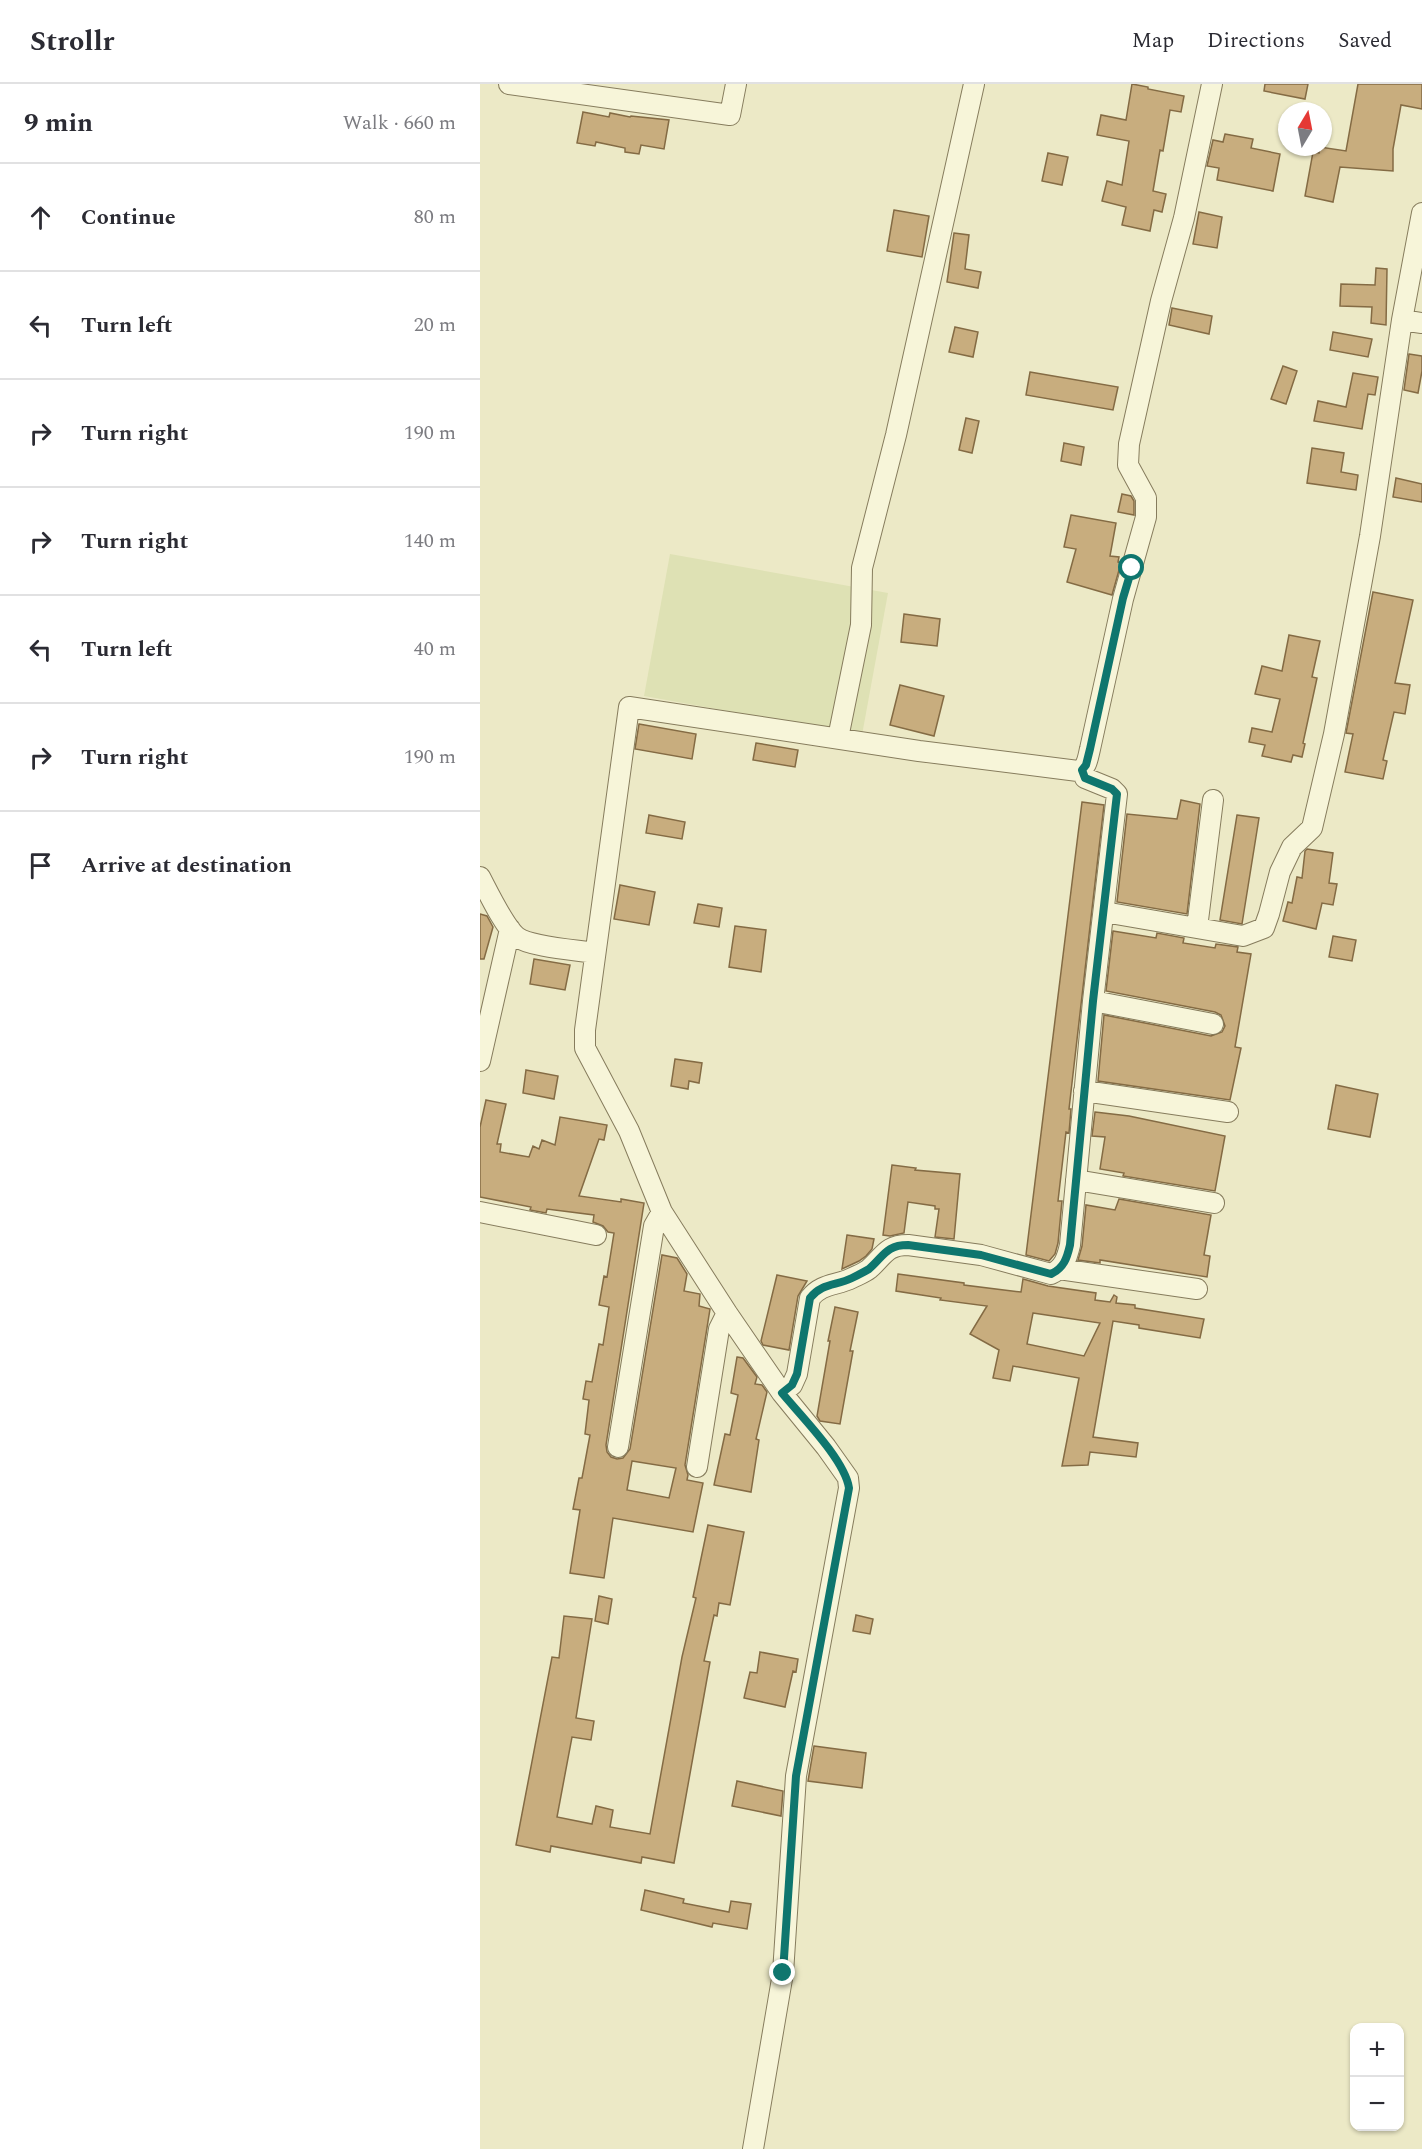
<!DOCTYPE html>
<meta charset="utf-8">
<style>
:root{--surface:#fff;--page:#f2f2f3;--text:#2b2b33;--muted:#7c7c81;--line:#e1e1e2}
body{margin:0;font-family:Spectral,serif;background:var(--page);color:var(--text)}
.controls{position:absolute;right:18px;bottom:18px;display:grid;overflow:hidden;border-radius:12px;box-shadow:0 2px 4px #0004}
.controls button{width:54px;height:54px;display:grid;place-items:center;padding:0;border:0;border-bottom:2px solid var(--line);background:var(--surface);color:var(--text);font:30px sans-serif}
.compass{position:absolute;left:798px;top:18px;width:54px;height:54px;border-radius:50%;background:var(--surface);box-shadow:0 2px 4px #0004;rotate:10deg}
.stop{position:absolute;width:18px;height:18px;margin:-14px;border:4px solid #0f766e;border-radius:50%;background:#fff}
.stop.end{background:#0f766e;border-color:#fff;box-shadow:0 2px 6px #0008}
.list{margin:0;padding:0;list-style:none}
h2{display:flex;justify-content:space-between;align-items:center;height:78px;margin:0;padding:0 24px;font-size:26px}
h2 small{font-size:20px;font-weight:400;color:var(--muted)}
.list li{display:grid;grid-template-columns:39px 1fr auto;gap:18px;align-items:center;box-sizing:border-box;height:108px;padding:0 24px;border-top:2px solid var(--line)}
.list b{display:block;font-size:22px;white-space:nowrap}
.list em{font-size:20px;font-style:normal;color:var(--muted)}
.icon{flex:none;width:33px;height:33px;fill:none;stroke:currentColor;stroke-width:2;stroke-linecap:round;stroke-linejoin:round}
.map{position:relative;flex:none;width:942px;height:2065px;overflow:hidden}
header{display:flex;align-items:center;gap:36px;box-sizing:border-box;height:84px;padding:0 30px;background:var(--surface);border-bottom:2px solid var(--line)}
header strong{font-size:28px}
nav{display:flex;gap:33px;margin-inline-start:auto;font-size:21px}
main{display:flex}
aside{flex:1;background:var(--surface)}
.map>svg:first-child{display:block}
</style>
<header>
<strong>Strollr</strong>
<nav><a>Map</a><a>Directions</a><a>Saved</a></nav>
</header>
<main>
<aside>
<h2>9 min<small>Walk · 660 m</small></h2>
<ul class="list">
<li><svg class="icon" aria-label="ahead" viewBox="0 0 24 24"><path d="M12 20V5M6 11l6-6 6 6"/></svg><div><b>Continue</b></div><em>80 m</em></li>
<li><svg class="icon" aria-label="left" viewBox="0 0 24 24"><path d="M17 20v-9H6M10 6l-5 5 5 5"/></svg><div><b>Turn left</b></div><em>20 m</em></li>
<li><svg class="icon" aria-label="right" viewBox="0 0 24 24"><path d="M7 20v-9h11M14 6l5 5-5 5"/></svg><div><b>Turn right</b></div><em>190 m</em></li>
<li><svg class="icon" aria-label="right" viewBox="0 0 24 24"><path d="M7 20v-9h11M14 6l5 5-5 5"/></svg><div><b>Turn right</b></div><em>140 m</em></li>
<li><svg class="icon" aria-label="left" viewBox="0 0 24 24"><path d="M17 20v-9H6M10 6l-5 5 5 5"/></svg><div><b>Turn left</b></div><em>40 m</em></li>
<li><svg class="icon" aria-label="right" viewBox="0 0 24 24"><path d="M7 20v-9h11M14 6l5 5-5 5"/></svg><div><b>Turn right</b></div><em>190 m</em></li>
<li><svg class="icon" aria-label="arrive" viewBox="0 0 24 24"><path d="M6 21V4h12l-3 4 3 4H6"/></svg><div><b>Arrive at destination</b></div></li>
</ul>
</aside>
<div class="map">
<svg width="942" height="2065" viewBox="0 0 942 2065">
<rect width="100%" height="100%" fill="#ece9c6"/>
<path fill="#dee1b4" d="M190 470 408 509 382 651 164 612Z"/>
<path fill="#c8ad7e" stroke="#846b44" stroke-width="1.5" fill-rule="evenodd" d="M652 0 668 3V5L704 12 701 28 690 26 683 67 680 66 673 107 686 110 682 128 674 126 670 147 642 141 646 123 622 117 627 97 642 101 649 57 617 51 621 31 646 36Z
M785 0H828L825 15 784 7Z
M878 0H942V25L921 21 913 65V87L860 83 853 118 825 112 833 68 839 69 840 63 866 67Z
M103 28 129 33 130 29 150 33 151 32 189 36 184 65 161 61 159 70 145 68V64L116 58 115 62 97 59Z
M745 50 773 55 771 64 800 70 793 107 737 96 739 84 727 82 733 56 743 58Z
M568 69 588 73 582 101 562 97Z
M414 126 449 132 442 173 407 167Z
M719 128 742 133 737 164 713 160Z
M474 149 489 151 485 185 501 188 498 204 467 198Z
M896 184 907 185 906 241 891 239 892 223 860 222 861 200 895 201Z
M692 224 732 232 729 250 689 241Z
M475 243 498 248 493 273 469 268Z
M853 248 892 255 888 273 850 266Z
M929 270 942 272V287L938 309 924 306Z
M803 282 817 287 806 320 791 315Z
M550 288 638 303 633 326 546 311Z
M873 289 898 293 895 311 888 310 882 345 834 337 838 317 866 323Z
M486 334 499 337 492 369 479 366Z
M584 359 604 363 601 381 581 377Z
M832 364 864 369 861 388 878 391 876 406 827 399Z
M916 394 942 400V418L913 413Z
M642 410 651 412 654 417V431L638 428Z
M591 431 636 439 630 472 639 473 638 478 641 479 632 511 587 498 596 465 584 463Z
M893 508 933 516 915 599 930 601 925 630 914 628 903 676 907 677 903 695 865 688 873 650 866 649Z
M424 530 460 535 457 562 421 558Z
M809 551 840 557 832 593 837 594 823 659 825 660 822 673 813 671 811 678 782 672 785 661 769 658 772 644 792 648 800 615 775 610 782 582 802 587Z
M420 601 464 612 454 652 410 641Z
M159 640 216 650 212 675 155 665Z
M276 659 318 666 315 683 273 676Z
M701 716 720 720 707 830 637 818 647 730 697 735Z
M602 718 624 721 589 1025H591L589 1049 586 1048 578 1117H582L578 1159 575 1170 569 1177 546 1171Z
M169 731 205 738 202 755 166 749Z
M757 731 779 734 762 840 740 836Z
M827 765 853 769 849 799 857 800 853 821 842 819 836 845 803 837 808 818 812 819 817 793 822 794 825 767Z
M140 801 175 808 169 841 134 835Z
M218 820 242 824 239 843 214 839Z
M0 830 7 832 13 843 4 875H0Z
M255 842 286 846 281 888 249 883Z
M633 847 676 854 677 849 704 854 703 859 735 864 736 860 758 863 757 868 771 870 755 963 761 964 750 1016 618 997 624 931 731 952 742 948 745 942 741 931 735 928 626 907Z
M853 852 876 856 872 877 849 873Z
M54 875 90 881 85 906 50 900Z
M195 975 222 979 219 999 209 997 208 1005 191 1002Z
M46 986 78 992 74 1015 43 1009Z
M856 1001 898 1010 890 1053 848 1045Z
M6 1016 26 1020 17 1060H21L20 1068 49 1073 53 1062 59 1065 62 1056 75 1061 80 1033 127 1041 124 1056 119 1055 99 1112 141 1118V1115L164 1119 126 1361 127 1368 131 1373 137 1375 143 1374 150 1365 182 1171 197 1174 207 1190 204 1207 220 1210 219 1222 230 1225 205 1381 208 1391 207 1396 223 1399 213 1448 133 1434 124 1494 90 1489 100 1426 93 1425 99 1394H102L110 1351 105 1350 109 1316 103 1315 106 1297 112 1298 119 1260 123 1261 129 1223 119 1221 124 1192 127 1193 134 1149 128 1148 123 1142 113 1138 114 1131 67 1125 66 1129 50 1126 51 1123 0 1113V1043ZM152 1377 196 1384 189 1414 147 1406Z
M615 1028 649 1032 745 1052 735 1107 643 1092 644 1089 620 1085 625 1053 612 1052Z
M412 1081 436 1084 435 1086 480 1090 474 1155 455 1153 459 1125H455V1122L428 1118 424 1149 410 1152 403 1151Z
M639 1115 731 1131 724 1171 730 1172 727 1193 620 1176V1179L598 1176 602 1162 606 1121 635 1126Z
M367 1151 394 1155 392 1165 386 1172 379 1177 362 1185Z
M418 1190 484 1199V1201L541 1208 543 1195 568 1202 616 1209 615 1216 630 1218 634 1211 637 1213 636 1219 655 1221V1224L724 1235 720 1254 659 1244V1241L633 1237 613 1353 658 1359 656 1373 610 1368 608 1381 582 1382 599 1294 533 1282 530 1297 513 1294 519 1266 490 1250 507 1222 460 1216 461 1214 416 1207ZM553 1229 620 1239 604 1272 547 1260Z
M297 1191 327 1197 318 1212 309 1266 283 1261 281 1257Z
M355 1223 378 1228 370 1267H373L360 1340 340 1337 337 1332 350 1257H348Z
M257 1273 263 1274 277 1293 275 1300 282 1301 287 1308 276 1355 279 1356 271 1408 234 1401 245 1350 250 1351 258 1311 251 1309Z
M228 1441 264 1448 250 1521 239 1519 237 1532 234 1531 224 1577 230 1578 194 1779 162 1773 161 1779 71 1762 70 1768 36 1761 72 1573 79 1574 84 1532 112 1535 96 1634 114 1637 111 1656 92 1653 77 1733 112 1740 116 1722 133 1726 130 1743 170 1750 202 1573 216 1514 213 1513Z
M119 1512 132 1515 128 1540 115 1537Z
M376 1531 393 1535 390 1550 373 1547Z
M280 1568 318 1575 316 1588 313 1587 305 1623 264 1614 270 1588 277 1589Z
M334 1662 386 1669 382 1704 328 1697Z
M257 1697 303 1707 301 1732 252 1722Z
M165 1806 204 1815 203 1819 249 1828 251 1817 271 1820 267 1845 233 1839 232 1843 161 1826Z"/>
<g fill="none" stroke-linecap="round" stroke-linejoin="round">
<g stroke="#867c5d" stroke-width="22">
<path id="street" d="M29 0 250 31 256 0
M922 236 942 239
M358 654 381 541 382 484 416 351 494 0
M0 793C8 808 25 844 37 853 50 863 97 866 115 869
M624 828 763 852 784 844 789 830 800 788 812 763 832 744 854 650 890 452 922 236 942 129
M717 844 733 716
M613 917 733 940
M0 977 30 845
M604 1007 748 1028
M596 1096 734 1119
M0 1128 116 1151
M579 1185 717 1205
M302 1309 312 1301 317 1290 330 1214C342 1199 356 1202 372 1194 378 1191 384 1189 389 1185 404 1172 406 1161 428 1161L501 1171 571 1190C584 1184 587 1174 590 1161L613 917 637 710 632 705 605 694 602 686
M138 1363 174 1142 182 1128
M217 1383 239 1245 247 1229
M273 2065 303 1889 316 1692 369 1404 368 1394 346 1363 302 1309 247 1229 182 1128 149 1047 105 964V946L149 623 439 667 598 687C607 685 608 673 610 665L643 515 666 433V414L648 381 649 360 681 217 704 134 732 0"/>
</g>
<use href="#street" stroke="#f7f5d9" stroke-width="20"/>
</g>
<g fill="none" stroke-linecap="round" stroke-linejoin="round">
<path stroke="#0f766e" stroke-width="8" d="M303 1889 316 1692 369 1404C365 1376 321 1332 302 1309L312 1301 317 1290 330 1214C342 1199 356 1202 372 1194 378 1191 384 1188 389 1185 404 1172 406 1161 428 1161L501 1171 571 1190C584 1184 587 1174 590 1161L613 917 637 710 632 705 605 694 602 686 606 681 610 665 643 514 652 484"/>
</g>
</svg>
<div class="controls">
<button>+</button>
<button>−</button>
</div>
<svg class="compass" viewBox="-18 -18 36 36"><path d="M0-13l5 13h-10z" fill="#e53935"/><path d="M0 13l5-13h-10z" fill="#7c7c81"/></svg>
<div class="stop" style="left:652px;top:484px"></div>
<div class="stop end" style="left:303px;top:1889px"></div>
</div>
</main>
